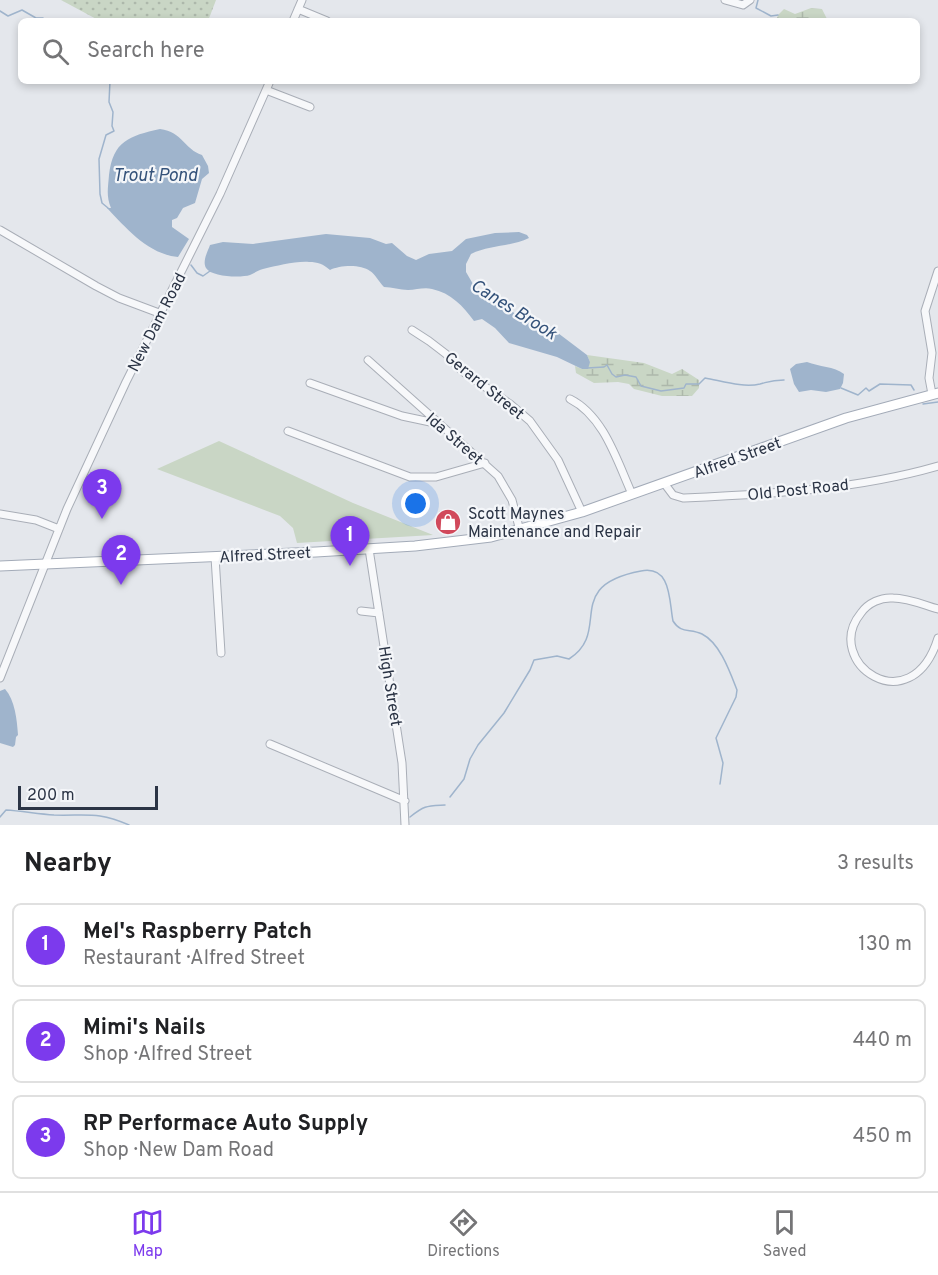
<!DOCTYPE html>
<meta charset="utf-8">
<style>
:root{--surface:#fff;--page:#f2f2f2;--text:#202124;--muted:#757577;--line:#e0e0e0;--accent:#7c3aed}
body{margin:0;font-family:Overpass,sans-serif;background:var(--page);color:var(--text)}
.scale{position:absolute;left:18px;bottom:15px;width:140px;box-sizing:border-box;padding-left:6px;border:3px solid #2b3445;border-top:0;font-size:16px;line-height:21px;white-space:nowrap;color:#2b3445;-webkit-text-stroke:4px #f4f6f9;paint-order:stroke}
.you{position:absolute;left:416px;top:504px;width:21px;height:21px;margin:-15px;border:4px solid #fff;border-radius:50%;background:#1a73e8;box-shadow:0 0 0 9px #1a73e833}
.badge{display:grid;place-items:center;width:39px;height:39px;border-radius:50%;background:var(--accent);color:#fff;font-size:20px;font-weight:700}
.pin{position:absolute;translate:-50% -50px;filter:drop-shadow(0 2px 3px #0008)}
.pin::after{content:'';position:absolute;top:32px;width:21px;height:18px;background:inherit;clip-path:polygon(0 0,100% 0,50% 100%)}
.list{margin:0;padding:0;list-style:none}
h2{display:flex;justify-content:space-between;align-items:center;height:78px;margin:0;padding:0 24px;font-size:26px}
h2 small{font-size:20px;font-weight:400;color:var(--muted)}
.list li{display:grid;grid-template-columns:39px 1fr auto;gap:18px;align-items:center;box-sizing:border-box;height:84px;margin:0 12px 12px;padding:0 12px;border:2px solid var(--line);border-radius:9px}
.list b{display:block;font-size:22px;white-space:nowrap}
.list p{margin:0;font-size:20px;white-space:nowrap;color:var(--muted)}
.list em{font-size:20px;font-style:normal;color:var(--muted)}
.icon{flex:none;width:33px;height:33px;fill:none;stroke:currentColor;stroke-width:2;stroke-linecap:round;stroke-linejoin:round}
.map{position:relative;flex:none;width:938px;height:825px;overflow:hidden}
.search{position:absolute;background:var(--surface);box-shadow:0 3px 9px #0003;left:18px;right:18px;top:18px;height:66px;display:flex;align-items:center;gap:15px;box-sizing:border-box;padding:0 21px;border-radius:9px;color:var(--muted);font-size:22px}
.sheet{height:366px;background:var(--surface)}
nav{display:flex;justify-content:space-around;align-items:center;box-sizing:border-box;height:84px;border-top:2px solid var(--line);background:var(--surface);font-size:16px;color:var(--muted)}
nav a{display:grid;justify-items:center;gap:3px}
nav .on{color:var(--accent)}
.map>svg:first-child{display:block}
</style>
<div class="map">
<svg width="938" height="825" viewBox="0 0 938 825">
<defs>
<pattern id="wetland-marsh" width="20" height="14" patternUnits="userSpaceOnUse" patternTransform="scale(1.5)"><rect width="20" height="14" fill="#c9d6c5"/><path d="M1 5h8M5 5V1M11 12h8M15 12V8" fill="none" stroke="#adb8ab"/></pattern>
<pattern id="park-dots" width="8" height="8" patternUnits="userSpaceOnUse" patternTransform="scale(1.5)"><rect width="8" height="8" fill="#c9d6c5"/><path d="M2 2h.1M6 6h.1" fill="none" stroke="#adb8ab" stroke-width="1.8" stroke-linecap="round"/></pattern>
</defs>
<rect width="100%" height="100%" fill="#e4e7ec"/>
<path fill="#c9d6c5" d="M219 441 353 503 433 535 297 543 293 528 280 516 157 469Z"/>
<path fill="url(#wetland-marsh)" d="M811 8 822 9 828 21H776L778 15 784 9 795 14Z
M587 355 644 363 672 374 682 369 699 380V388L692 396H662L634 389 629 384 618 382 594 383 576 373 575 366 582 369 590 362Z"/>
<path fill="url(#park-dots)" d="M61 0H216L208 21H100Z"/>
<path fill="#9fb4cc" d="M160 129C183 132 184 149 202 155L208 166 209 173 202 179 195 203 183 208 177 218 172 220V227L189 239 178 257C148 254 127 229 107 208H111C106 196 108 188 109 175 113 141 129 136 160 129Z
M519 232 527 235 529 238C510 247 490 245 471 254L466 264V272L477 291 489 295 517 315 550 327 587 355 590 362 588 369H582L557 357 509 343 495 328 482 319 474 321C463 306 451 293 432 289 424 287 416 290 408 290 400 290 392 287 384 287 379 282 375 274 370 271 361 264 340 265 330 270 323 264 318 262 309 262 295 261 277 266 263 269 258 270 255 273 250 275 241 278 211 277 206 268 202 261 208 251 210 245L223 242 253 244 326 234 370 238 386 244 392 243 407 256 416 260 429 254 452 251 466 239 495 233Z
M807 362C819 367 834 366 844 374L843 383 840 389 826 392 811 390 799 392 794 384 790 369 796 364Z
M5 689C15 700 17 720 18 735L16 737 15 745 13 747 0 743V691Z"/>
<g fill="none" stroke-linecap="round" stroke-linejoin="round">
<path stroke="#9fb4cc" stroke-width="1.5" d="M758 0 756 8 771 16 778 15
M0 11 8 16 22 10 36 18H43L42 21
M108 208 102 203 100 194 99 159 106 135 114 131 112 126 113 112 109 102 110 81
M191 265 197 273 203 276 210 271
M587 368 604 367 607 365 612 374 616 377 625 375 636 377 641 386 661 391 684 388 686 384H699L705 378C722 381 743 388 760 384 771 381 772 380 784 380
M841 388 858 395 866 388 869 391 880 384 911 385 914 390
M923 404 938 402
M450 797 464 779 470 759 478 745 504 713 530 670 534 660 557 656 569 659C613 631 561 586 641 571 672 565 669 602 673 621 681 634 690 628 702 634 720 643 730 672 737 690L736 697 716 738 723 763 720 784
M0 817 6 810C22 811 38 814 54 815 86 816 98 811 129 825
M410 817C425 805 427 806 445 805"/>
<g stroke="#a9aeb7" stroke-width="9">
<path id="minor" d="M725 0 743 5 750 0
M298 9 327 21
M293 21 302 0
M266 90 310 107
M0 230 96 286 119 298 159 313
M412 330 429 341 446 354 462 371 510 404 530 421 558 460 582 512
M368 360 498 476 512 500 520 531
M310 383 402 416 435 423
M932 394 929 378 932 353 925 311 938 271
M570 399C604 416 617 461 632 494
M288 431 410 477H436L485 463
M664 483 673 495 683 498C768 494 855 490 938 466
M0 514 36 520 59 529
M369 549 402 763 405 825
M215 557 221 653
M938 609C924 605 908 598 893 598 881 597 868 603 861 613 821 662 911 725 938 638
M361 611 379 613
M0 678 67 509 126 382 220 194 270 81
M270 744 405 801"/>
</g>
<g stroke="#a3abb8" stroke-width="11">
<path id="major" d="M0 566 316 552 415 546 491 537 582 512 846 418 938 393"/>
</g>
<use href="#minor" stroke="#f7f8fa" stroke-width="7"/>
<use href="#major" stroke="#fff" stroke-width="9"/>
</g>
<defs>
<g id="shop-disc" transform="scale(1.35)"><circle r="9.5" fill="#d1495b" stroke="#f4f6f9"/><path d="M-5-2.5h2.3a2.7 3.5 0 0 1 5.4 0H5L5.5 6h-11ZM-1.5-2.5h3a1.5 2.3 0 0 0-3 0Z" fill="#fff"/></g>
</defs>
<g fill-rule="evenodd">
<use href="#shop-disc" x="448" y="522"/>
</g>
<g text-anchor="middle" stroke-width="4.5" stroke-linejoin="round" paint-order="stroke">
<g font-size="16" fill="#2b3445" stroke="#f4f6f9">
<text transform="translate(156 322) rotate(-63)" y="6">New Dam Road</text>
<text transform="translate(485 385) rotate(39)" y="6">Gerard Street</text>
<text transform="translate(455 438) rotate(41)" y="6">Ida Street</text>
<text transform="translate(737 457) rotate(-20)" y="6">Alfred Street</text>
<text transform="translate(798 489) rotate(-6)" y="6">Old Post Road</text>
<text transform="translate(265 554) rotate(-3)" y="6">Alfred Street</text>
<text transform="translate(391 686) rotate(81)" y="6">High Street</text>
</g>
<g font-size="16" fill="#2b3445" stroke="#f4f6f9" text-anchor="start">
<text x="468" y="519">Scott Maynes<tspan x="468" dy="18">Maintenance and Repair</tspan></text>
</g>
<g font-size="18" font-style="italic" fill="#34527a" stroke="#f4f6f9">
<text x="155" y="181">Trout Pond</text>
<text transform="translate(514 309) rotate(32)" y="6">Canes Brook</text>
</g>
</g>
</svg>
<div class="scale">200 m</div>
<div class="you"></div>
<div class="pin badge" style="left:350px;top:566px">1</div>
<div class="pin badge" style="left:121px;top:585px">2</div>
<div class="pin badge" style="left:102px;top:519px">3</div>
<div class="search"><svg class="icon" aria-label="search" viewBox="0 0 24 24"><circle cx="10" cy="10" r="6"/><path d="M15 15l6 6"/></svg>Search here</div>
</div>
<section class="sheet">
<h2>Nearby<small>3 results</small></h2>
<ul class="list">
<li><span class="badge">1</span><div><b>Mel's Raspberry Patch</b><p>Restaurant · Alfred Street</p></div><em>130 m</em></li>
<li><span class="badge">2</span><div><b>Mimi's Nails</b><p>Shop · Alfred Street</p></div><em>440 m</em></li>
<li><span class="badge">3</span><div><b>RP Performace Auto Supply</b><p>Shop · New Dam Road</p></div><em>450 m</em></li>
</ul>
</section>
<nav>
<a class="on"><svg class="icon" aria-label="map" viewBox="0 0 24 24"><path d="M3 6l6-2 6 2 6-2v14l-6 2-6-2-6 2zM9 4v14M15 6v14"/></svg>Map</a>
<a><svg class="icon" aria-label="directions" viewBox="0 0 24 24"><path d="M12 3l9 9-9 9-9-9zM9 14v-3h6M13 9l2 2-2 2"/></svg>Directions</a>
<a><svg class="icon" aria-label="saved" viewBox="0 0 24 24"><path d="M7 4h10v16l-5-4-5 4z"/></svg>Saved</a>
</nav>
